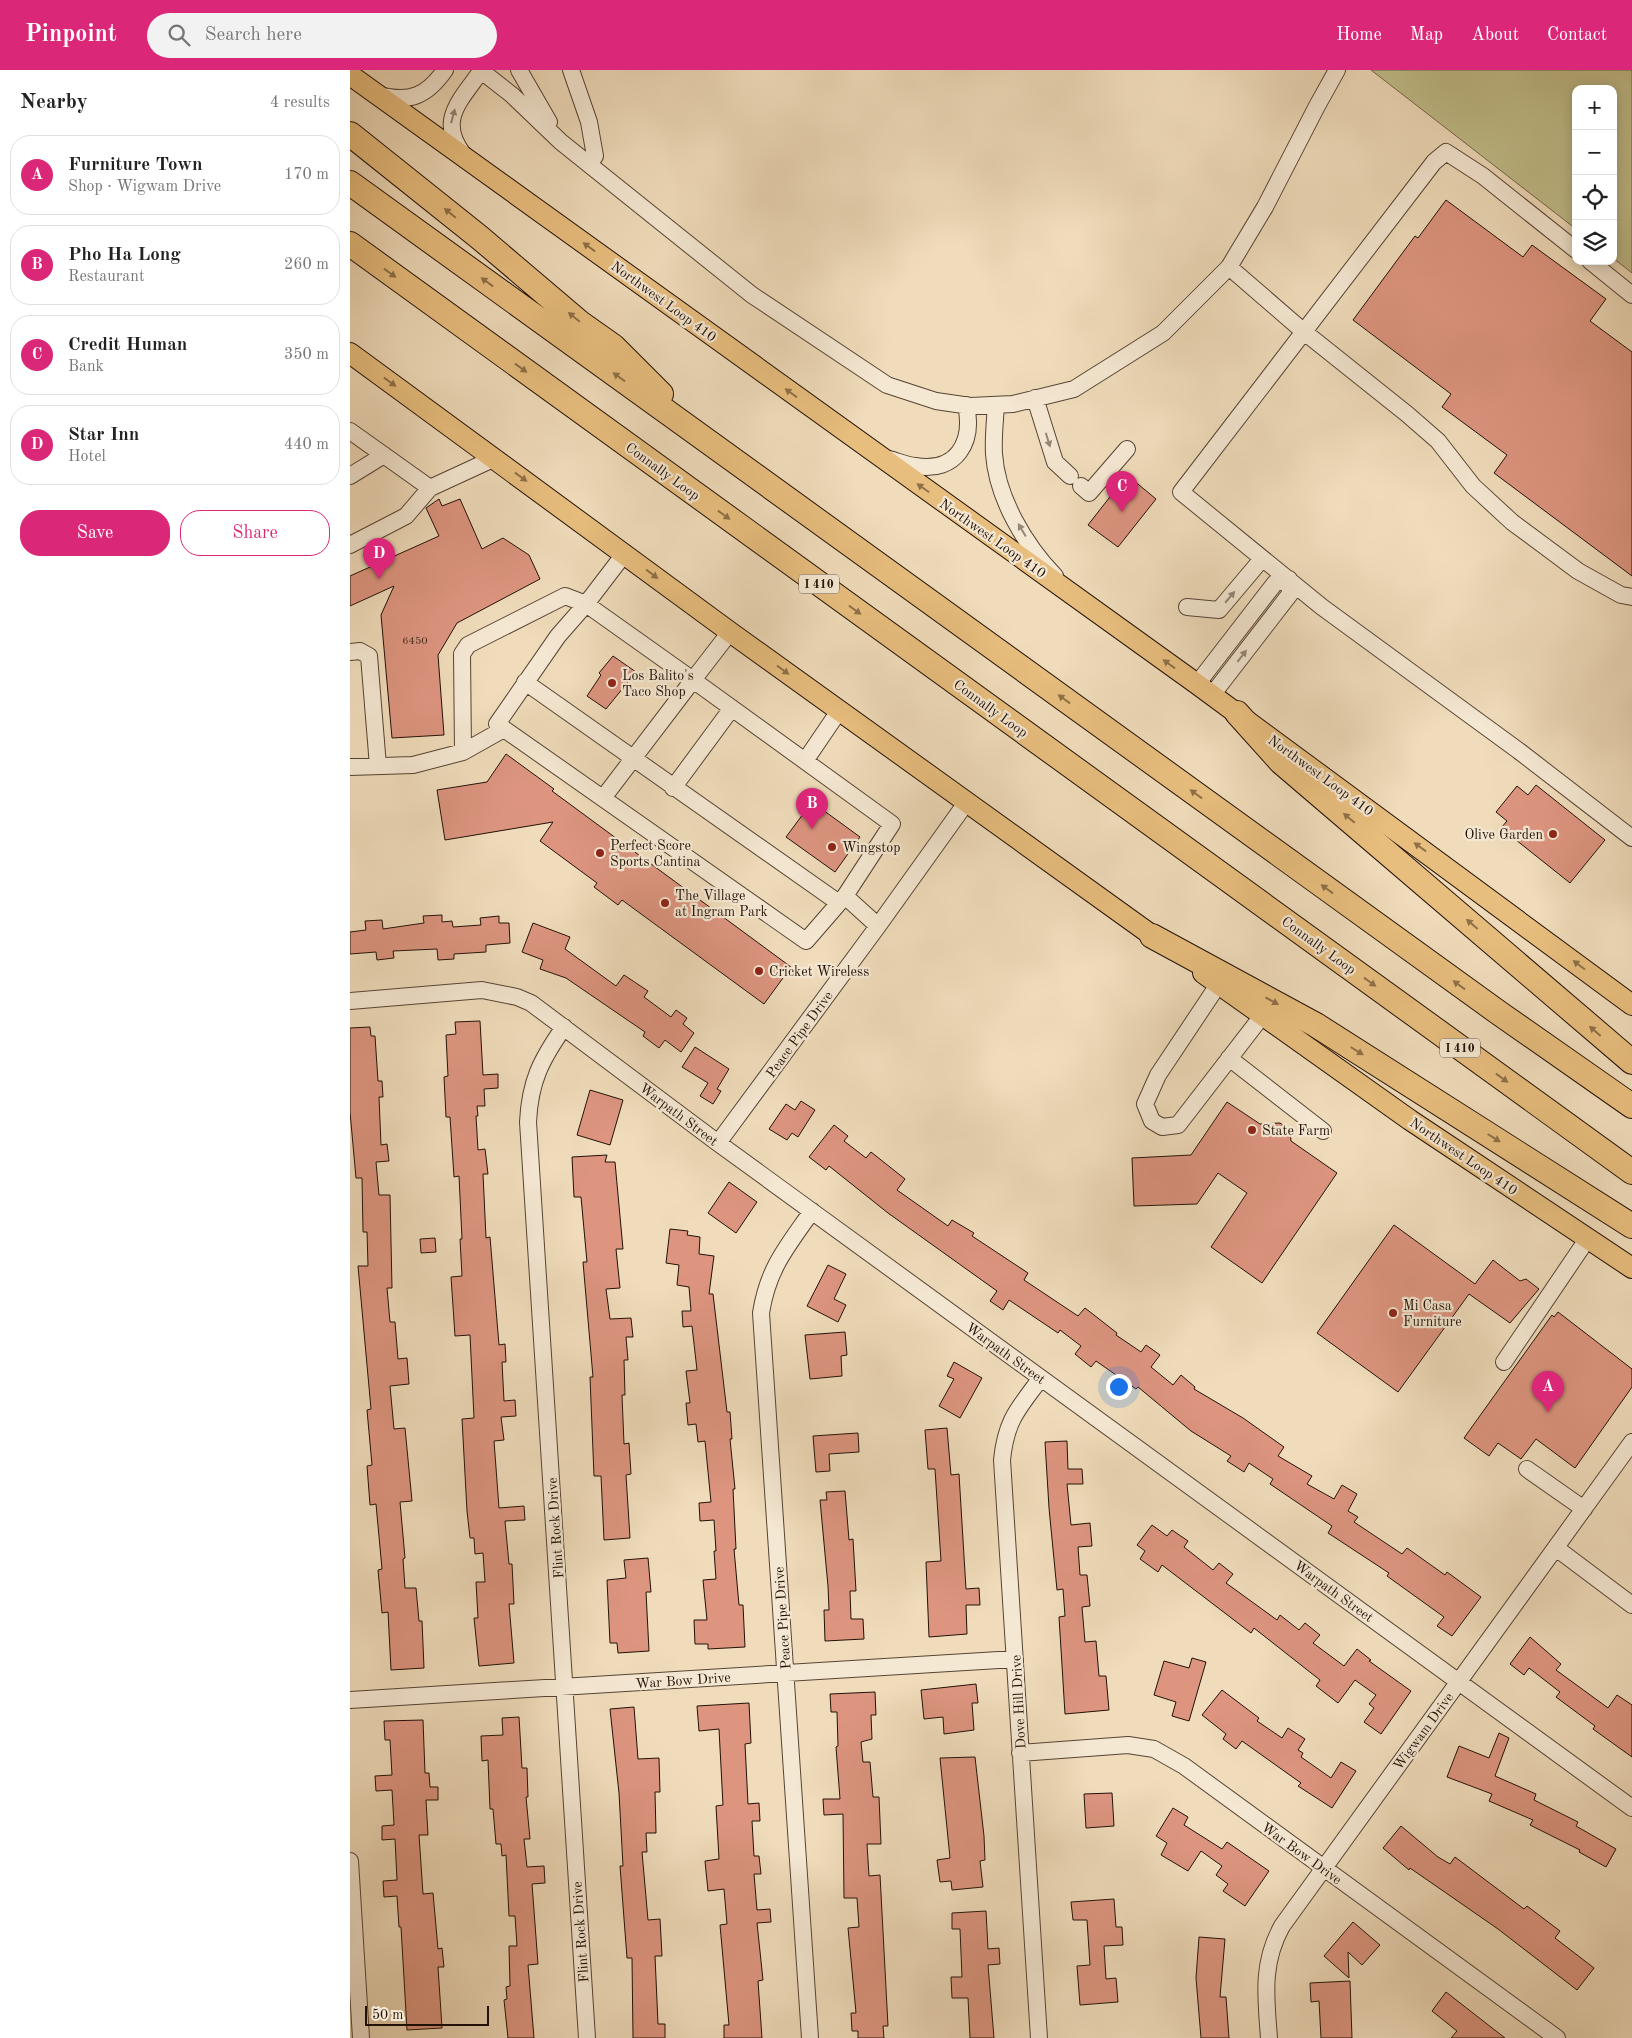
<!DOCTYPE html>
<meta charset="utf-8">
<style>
:root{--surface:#fff;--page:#f2f2f2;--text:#222;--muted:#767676;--line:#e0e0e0;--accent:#db2777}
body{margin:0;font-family:"Old Standard TT",serif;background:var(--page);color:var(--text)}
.controls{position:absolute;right:15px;top:15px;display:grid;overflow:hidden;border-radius:10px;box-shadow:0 2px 12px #0003}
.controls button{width:45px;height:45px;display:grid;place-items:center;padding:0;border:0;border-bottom:1px solid var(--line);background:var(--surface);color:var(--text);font:25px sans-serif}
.scale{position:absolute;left:15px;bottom:12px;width:124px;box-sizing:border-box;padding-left:5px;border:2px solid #221107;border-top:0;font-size:14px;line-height:18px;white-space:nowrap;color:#221107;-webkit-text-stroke:4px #f5e8d3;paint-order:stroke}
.you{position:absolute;left:768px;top:1316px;width:18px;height:18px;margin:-12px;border:4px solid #fff;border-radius:50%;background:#1a73e8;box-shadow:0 0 0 8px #1a73e833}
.badge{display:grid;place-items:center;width:32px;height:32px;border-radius:50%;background:var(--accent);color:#fff;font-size:16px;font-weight:700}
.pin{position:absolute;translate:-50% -41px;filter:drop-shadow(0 1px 2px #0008)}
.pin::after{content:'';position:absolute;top:26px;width:18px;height:15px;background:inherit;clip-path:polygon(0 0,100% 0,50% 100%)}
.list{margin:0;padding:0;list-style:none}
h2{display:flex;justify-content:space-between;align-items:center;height:65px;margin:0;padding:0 20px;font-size:21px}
h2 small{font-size:16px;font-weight:400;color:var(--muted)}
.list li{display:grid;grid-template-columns:32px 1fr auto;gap:15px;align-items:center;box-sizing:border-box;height:80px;margin:0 10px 10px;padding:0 10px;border:1px solid var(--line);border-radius:20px}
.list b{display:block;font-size:19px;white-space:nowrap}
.list p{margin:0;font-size:16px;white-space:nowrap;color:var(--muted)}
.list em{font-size:16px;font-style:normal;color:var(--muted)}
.actions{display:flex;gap:10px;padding:15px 20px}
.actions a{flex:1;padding:11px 0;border:1px solid var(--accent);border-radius:20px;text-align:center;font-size:18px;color:var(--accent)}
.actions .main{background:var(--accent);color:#fff}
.icon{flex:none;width:28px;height:28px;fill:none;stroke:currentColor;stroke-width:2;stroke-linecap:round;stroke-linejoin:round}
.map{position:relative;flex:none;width:1282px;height:1968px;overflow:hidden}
header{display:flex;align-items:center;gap:30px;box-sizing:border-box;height:70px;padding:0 25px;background:var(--accent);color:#fff}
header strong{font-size:24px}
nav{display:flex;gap:28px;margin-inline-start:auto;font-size:18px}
.search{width:350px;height:45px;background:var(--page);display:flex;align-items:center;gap:12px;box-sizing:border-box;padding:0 18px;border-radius:28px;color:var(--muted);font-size:19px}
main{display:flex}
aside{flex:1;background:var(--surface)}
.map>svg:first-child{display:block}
</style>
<header>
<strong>Pinpoint</strong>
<div class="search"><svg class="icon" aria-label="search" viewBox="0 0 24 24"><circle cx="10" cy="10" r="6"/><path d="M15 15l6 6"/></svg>Search here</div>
<nav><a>Home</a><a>Map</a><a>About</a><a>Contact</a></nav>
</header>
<main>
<aside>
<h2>Nearby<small>4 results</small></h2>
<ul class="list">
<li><span class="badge">A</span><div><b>Furniture Town</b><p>Shop · Wigwam Drive</p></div><em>170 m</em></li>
<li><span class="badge">B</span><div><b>Pho Ha Long</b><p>Restaurant</p></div><em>260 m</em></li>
<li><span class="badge">C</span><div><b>Credit Human</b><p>Bank</p></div><em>350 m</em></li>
<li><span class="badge">D</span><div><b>Star Inn</b><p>Hotel</p></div><em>440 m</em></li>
</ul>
<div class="actions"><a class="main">Save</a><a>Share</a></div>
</aside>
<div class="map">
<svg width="1282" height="1968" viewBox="0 0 1282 1968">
<rect width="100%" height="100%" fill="#f0dcbb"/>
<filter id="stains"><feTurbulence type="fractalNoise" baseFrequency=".004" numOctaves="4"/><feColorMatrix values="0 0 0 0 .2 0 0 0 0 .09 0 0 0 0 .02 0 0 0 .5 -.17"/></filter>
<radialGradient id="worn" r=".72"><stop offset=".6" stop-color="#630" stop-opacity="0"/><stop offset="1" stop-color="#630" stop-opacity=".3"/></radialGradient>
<path fill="#c1be8b" stroke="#726849" d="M1021 0H1282V203L1263 188V19H1226V159Z"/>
<path fill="#dd9580" stroke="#221107" d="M1096 130 1173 187 1182 175 1256 229 1240 251 1282 282V506L1144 403 1157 385 1092 337 1101 324 1003 250 1065 166 1068 168Z
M777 405 806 429 768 477 738 455Z
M89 429 92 436 110 429 132 479 153 468 179 485 190 509 107 553 88 585 94 665 42 668 31 545 44 516 0 536V506L89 466 76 438Z
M263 586 286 602 256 639 237 626 251 605 249 603Z
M156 684 204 719 202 721 441 897 414 934 272 830 268 835 244 817 247 813 190 771 203 752 95 770 87 720 137 712Z
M1186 715 1255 770 1220 813 1151 758 1157 751 1146 742 1167 716 1178 725Z
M462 732 510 767 485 802 436 767Z
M92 845V852L102 851 103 857 131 855 130 848 149 846V853H159L160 873 136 875V882L104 884V889L88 890 87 879 43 881 44 888 27 890 26 882 0 884V862L16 860 15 851 32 850 33 859 74 853 73 846Z
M183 853 220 867 215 879 266 916 274 905 298 921 294 927 321 947 326 940 337 948 333 954 344 963 331 982 315 970 309 978 293 966 295 962 216 908 190 899 193 890 172 882Z
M130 951 133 1005 148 1004V1018L134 1019 135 1036H127L128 1046H126L128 1080 135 1079 138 1104H133L136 1168 140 1167 149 1275 155 1274 156 1292H152L154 1331 165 1330 166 1346 151 1347 154 1370 144 1371 149 1438 174 1436 175 1450 155 1451 159 1494H162L164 1534H159L164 1593 129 1596 124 1548H128L126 1512H135L133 1483 125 1484 124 1468H120L117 1441 112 1349 124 1348 120 1265 105 1266 101 1207 112 1206 110 1169H112L109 1106 104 1107 100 1047H96L94 1007 98 1006 96 965 106 964 105 952Z
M20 957 21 966H25L28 1011H32L33 1027H29L31 1075 37 1074 39 1091 26 1092 29 1125H40L42 1218H37L40 1252H45L48 1289 57 1288 59 1314 40 1316 44 1359 55 1358 62 1431 50 1432 55 1488 53 1489 55 1518H66L69 1551H72L74 1598 41 1600 38 1542 32 1543 28 1500 32 1499 26 1434 20 1435 17 1396 22 1395 17 1340 21 1339 8 1196H18L17 1162H13L12 1108H6L0 1042V958Z
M345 977 379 999 367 1019 371 1021 363 1034 350 1026 358 1013 332 997Z
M240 1020 273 1030 260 1075 227 1065Z
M451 1031 465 1040 448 1067 442 1063 437 1070 419 1059 436 1034 445 1040Z
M877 1032 910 1054 930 1053 940 1060 941 1071 987 1103 912 1213 861 1177 897 1123 868 1103 847 1134 784 1136 782 1088 841 1085Z
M484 1055 498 1066 494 1071 516 1088 521 1082 555 1109 547 1120 598 1156 602 1150 624 1163 622 1166 678 1203 674 1210 728 1246 735 1238 767 1263 766 1265 791 1282 796 1275 810 1285 801 1297 823 1315 831 1305 845 1317 844 1319 893 1348 934 1377 928 1386 962 1406 957 1414 984 1429 992 1415 1007 1424 998 1441 1008 1447 1004 1452 1052 1484 1057 1478 1095 1505 1097 1502 1131 1527 1102 1566 1087 1556 1094 1547 1037 1506 1039 1503 978 1463 982 1456 920 1414 923 1409 899 1393 894 1402 877 1391 881 1386 841 1361 788 1317 786 1319 746 1291 741 1297 725 1284 731 1276 710 1260 708 1263 659 1230 653 1240 640 1231 647 1221 538 1143 479 1096 476 1100 459 1087Z
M257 1085 255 1092H265L273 1179H266L270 1218 256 1219 260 1249 281 1248 283 1267H276L278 1290H274L275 1325H272L274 1374 279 1373 281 1404 276 1405 280 1468 254 1470 251 1406H244L240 1307H243L233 1192H237L231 1127H224L222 1087Z
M379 1112 407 1132 386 1163 358 1143Z
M1044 1155 1125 1214 1143 1190 1170 1211 1176 1209 1189 1219 1160 1253 1119 1224 1048 1322 967 1263Z
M320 1159 338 1161 337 1165 350 1167 349 1184 364 1186 359 1224H363L377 1342H380L382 1369H380L385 1419H383L386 1479H384L389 1535H393L395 1577 358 1579V1574H345L344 1550H357L353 1510 366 1509 364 1481H366L364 1450 350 1451 349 1433 361 1432 355 1371 348 1372 346 1354 338 1355 336 1333H340L336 1301 347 1300 342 1256 333 1257 332 1241H341L339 1217 327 1215 329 1195 316 1193Z
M85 1168 86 1182 71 1183 70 1169Z
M478 1195 496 1204 484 1229 496 1235 488 1252 457 1236Z
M1208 1242 1282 1299V1317L1225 1398 1186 1369 1171 1389 1148 1373 1139 1386 1114 1368 1202 1245 1204 1247Z
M495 1262 497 1285 491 1286 492 1306 460 1309 455 1265Z
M604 1292 632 1308 610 1348 589 1336 604 1309 597 1306Z
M597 1358 601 1405 609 1404 616 1519 629 1518 630 1535H616L617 1564 579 1567 576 1492 591 1491 585 1399H578L575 1360Z
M508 1363 509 1382 479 1384 480 1401 466 1402 463 1366Z
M717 1371 718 1399H732L733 1414H717L721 1455 740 1453 742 1476 728 1477 730 1505H737L740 1536 732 1537 735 1572 746 1571 749 1606H756L759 1640 715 1644 709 1547 715 1546 713 1519 707 1520 699 1438 695 1372Z
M495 1421 499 1470 503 1469 506 1521H500L501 1549H513L514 1569 475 1571 474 1540H479L478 1516 470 1430H477L476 1422Z
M802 1455 817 1466 822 1460 838 1471 834 1477 863 1500 869 1493 883 1504 876 1513 927 1550 930 1545 949 1560 955 1553 970 1565 963 1573 994 1596 1007 1579 1021 1590 1019 1591 1061 1621 1031 1664 1014 1652 1024 1638 1019 1634 1026 1625 1005 1610 988 1633 966 1616 970 1610 904 1558 901 1563 812 1495 808 1502 790 1489 795 1481 787 1475Z
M298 1488 301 1522H296L299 1581 268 1583 267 1573H260L257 1510 276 1508 274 1490Z
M1180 1567 1211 1594 1206 1600 1258 1638 1267 1625 1282 1635V1687L1243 1659 1245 1656 1206 1627 1210 1622 1179 1598 1174 1605 1160 1594Z
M842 1588 856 1592 839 1651 822 1646 826 1632 804 1625 814 1591 839 1598Z
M626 1614 628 1633H622L624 1660 594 1664 593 1647 574 1649 571 1620Z
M872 1620 909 1648 907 1651 932 1668 938 1658 955 1669 948 1680 953 1683 951 1687 981 1708 991 1692 1006 1701 982 1738 948 1716 951 1713 892 1671 886 1679 873 1669 876 1664 852 1645Z
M525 1622 526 1645H521L522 1669 511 1672 513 1692H520L523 1727H529L531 1774H517L519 1806 530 1805 538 1956H533L534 1968H508V1961H502L501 1943H506L498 1858 509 1857 507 1828H494L493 1744 474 1745 473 1729H490L486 1677 488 1676 487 1642H481L480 1624Z
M399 1633 401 1673 395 1674 398 1734 409 1733 410 1751H402L404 1786H409L411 1804H404L407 1840 420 1839 421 1852 407 1853 413 1910 408 1911 412 1968H374V1955H379L370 1855 377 1854 374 1819 358 1821 355 1791 369 1789 366 1736 373 1735 369 1659 349 1661 347 1636Z
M284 1637 288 1689 309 1688 310 1722H305L306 1763H296L297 1782H292L298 1850 310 1849 312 1886H305L308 1954H315V1968H283L282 1888H277L270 1796H273L269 1723 260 1639Z
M169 1647 172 1698H177L178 1727H176L180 1769H174L177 1797 194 1796 195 1813 182 1814 188 1894 178 1895 184 1968H158L154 1930 157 1929 156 1917 160 1916 159 1876H167L165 1846H159L156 1785 152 1786 151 1774H146L143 1739H140L138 1690 132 1691 131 1666 153 1665 152 1648Z
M73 1650 75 1703H79L80 1717H88V1730H76L78 1765H69L73 1824 83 1823 88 1879 92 1878 94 1897H88L92 1958 57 1960 51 1857H49L47 1826 34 1827 33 1811 47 1810 45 1769 32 1770V1756L44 1755 42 1720 26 1721 25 1706 42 1705 40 1670H35L34 1651Z
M1149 1663 1159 1668 1145 1706 1186 1724 1184 1730 1228 1752 1226 1756 1266 1779 1256 1797 1229 1782 1230 1780 1180 1755 1183 1750 1139 1731 1142 1724 1097 1707 1109 1676 1139 1688Z
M625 1687 634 1766 635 1790 630 1791 633 1817 602 1820 601 1811 590 1812 587 1790 600 1788 590 1688Z
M762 1723 764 1756 736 1758 734 1724Z
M823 1738 838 1747 834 1755 872 1779 877 1772 919 1801 895 1836 873 1821 878 1814 866 1805 872 1796 851 1781 838 1801 811 1785 817 1773 806 1766Z
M1051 1756 1088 1787 1100 1794 1105 1787 1174 1839 1177 1836 1210 1861 1205 1868 1244 1898 1227 1920 1148 1859 1060 1798 1059 1800 1033 1778Z
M764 1829 766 1857H772L773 1875 754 1876 756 1909 766 1908 768 1932 730 1935 727 1896 740 1895 737 1850H723L721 1832Z
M636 1841 638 1879 649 1878 650 1894 638 1895 644 1968H620L618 1928H602L601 1907H612L610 1859H602V1843Z
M1003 1852 1030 1875 1012 1895 998 1882 999 1908 974 1886Z
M849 1867 875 1869 870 1927H876L879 1968H851L846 1908Z
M1000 1911 1002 1968H971L969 1931 961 1932 960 1913Z
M1096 1922 1155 1968H1101L1107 1961 1082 1941Z"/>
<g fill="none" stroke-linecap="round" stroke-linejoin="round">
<g stroke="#564434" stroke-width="18">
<path id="minor" d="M130 0 162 25 211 72 402 225 537 315 586 331 620 336 663 334 724 319 813 263 879 197 915 137 967 36 987 0
M169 0 199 52
M221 0 239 52 245 86 239 94
M29 25C60 33 77 26 95 0
M113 84C87 50 111 30 131 1
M1226 180 1133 106 1096 82 1084 92 831 422 972 537 1169 681 1282 768
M1240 191 1282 225
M879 197 953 261 1057 344 1088 371 1123 416 1162 452 1228 501 1271 525 1282 527
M685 328 705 392 720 406
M646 335C645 351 643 368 644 384 647 428 675 475 705 506
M0 361 80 418 145 388
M539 389C547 391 556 395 565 396 607 403 624 372 616 335
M0 406 34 385
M731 416 739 423 777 379
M0 475 56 446 80 418
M275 483 236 534 208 566 147 654 456 871 495 826 528 856
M837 537 869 540 912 489
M380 562 343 610 542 754 495 826
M0 582 10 581 19 586 28 696
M175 612 489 833
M847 614 925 513 939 509
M862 625 940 524 939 509
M113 682 112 584 118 575 215 526 236 534 343 610 253 728
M455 691 489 641
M0 697 63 695 113 682 154 659
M323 718 382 638
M868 915 808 1005 795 1034 802 1051 812 1057 828 1055 912 946
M0 931 132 920 167 927 181 933 368 1073 1282 1738
M214 957C191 990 180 1011 178 1052L237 1968
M879 988 973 1061
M368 1073 528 856 616 733
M1154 1292 1238 1168
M1177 1399 1234 1439
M1206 1478 1282 1535
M0 1630 665 1589
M670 1683 778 1675 804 1679 834 1696 1207 1968
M0 1791 11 1968
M460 1968 411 1243C418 1198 437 1177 462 1141
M689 1968 652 1390C656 1350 668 1339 691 1308
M919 1968C916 1927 911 1894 932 1856L1282 1372"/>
</g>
<g stroke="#221107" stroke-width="22">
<path id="major" d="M0 5 847 614 1282 935
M0 283 380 562 814 874
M853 903 1060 1050 1282 1198"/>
</g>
<g stroke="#221107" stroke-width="26">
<path id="highway" d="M0 64 129 167 229 252 263 276 311 324
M0 113 1149 943 1282 1036
M0 174 1282 1102
M887 643 931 692 1282 992
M802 866 966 955 1282 1156"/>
</g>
<use href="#minor" stroke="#f5e8d3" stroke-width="16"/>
<use href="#major" stroke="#e8be7e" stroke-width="20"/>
<use href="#highway" stroke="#e8be7e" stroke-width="24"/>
</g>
<defs><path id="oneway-solid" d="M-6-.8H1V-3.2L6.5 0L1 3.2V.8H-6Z" transform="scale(1.25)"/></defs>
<g fill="#968777">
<use href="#oneway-solid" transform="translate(103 46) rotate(-75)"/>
<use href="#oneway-solid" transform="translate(698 370) rotate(73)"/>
<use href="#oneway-solid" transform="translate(672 460) rotate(-121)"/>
<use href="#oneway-solid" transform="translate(880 527) rotate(-50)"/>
<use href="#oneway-solid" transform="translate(892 586) rotate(-52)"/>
</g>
<g fill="#8f7048">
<use href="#oneway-solid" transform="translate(100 143) rotate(-141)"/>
<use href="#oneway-solid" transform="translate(239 177) rotate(-144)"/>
<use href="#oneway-solid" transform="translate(40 203) rotate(36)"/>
<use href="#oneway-solid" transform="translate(137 212) rotate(-144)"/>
<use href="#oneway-solid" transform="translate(224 247) rotate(-141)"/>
<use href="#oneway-solid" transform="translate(171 298) rotate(36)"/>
<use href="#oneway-solid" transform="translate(269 307) rotate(-144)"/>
<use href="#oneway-solid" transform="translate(40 312) rotate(36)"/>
<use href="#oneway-solid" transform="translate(441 323) rotate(-144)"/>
<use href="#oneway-solid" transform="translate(171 407) rotate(36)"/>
<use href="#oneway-solid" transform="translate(573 418) rotate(-145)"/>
<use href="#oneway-solid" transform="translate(374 445) rotate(36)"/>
<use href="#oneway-solid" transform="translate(302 504) rotate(37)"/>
<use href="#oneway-solid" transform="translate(505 540) rotate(36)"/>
<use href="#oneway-solid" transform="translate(819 594) rotate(-144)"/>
<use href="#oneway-solid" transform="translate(433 600) rotate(36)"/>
<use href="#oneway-solid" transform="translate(714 629) rotate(-144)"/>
<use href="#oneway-solid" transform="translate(846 724) rotate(-144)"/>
<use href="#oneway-solid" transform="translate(999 748) rotate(-140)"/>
<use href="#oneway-solid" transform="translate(1070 777) rotate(-144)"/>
<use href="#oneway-solid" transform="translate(977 819) rotate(-144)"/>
<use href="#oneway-solid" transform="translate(1122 854) rotate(-139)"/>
<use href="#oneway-solid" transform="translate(1229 895) rotate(-143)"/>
<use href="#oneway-solid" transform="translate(1020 912) rotate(36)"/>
<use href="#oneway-solid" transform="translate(1109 915) rotate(-144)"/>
<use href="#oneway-solid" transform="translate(922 931) rotate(29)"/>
<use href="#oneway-solid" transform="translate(1245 961) rotate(-139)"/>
<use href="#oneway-solid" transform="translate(1007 981) rotate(32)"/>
<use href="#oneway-solid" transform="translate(1152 1008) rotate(36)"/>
<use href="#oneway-solid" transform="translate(1144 1068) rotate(32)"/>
</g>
<g fill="#8f2418" stroke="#f5e8d3" stroke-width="2">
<circle cx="262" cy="613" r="5"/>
<circle cx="1203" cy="764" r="5"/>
<circle cx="482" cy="777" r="5"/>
<circle cx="250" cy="783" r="5"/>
<circle cx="315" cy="833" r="5"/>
<circle cx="409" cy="901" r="5"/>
<circle cx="902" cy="1060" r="5"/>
<circle cx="1043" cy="1243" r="5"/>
</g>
<g text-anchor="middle" stroke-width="4.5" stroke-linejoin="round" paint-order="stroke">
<g font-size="11" fill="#513225">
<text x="65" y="574">6450</text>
</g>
<g fill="#f5e8d3" stroke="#615244" stroke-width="1">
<rect x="449" y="504.5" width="40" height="19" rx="4"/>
<rect x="1090" y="968.5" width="40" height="19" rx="4"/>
</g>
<g font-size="12" font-weight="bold" fill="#221107">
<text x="469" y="518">I 410</text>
<text x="1110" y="982">I 410</text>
</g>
<g font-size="14" fill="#221107" stroke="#f5e8d3">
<text transform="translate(314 231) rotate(36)" y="5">Northwest Loop 410</text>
<text transform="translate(313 401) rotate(36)" y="5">Connally Loop</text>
<text transform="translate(643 468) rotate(35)" y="5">Northwest Loop 410</text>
<text transform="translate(641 638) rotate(36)" y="5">Connally Loop</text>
<text transform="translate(971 705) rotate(36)" y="5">Northwest Loop 410</text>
<text transform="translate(969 875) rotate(36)" y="5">Connally Loop</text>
<text transform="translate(449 964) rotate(-54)" y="5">Peace Pipe Drive</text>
<text transform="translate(329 1044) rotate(37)" y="5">Warpath Street</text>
<text transform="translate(1114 1086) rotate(34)" y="5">Northwest Loop 410</text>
<text transform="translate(656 1283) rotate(36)" y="5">Warpath Street</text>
<text transform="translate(205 1458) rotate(-94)" y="5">Flint Rock Drive</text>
<text transform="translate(984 1521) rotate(36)" y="5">Warpath Street</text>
<text transform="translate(432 1548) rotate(-94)" y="5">Peace Pipe Drive</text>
<text transform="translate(333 1610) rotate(-4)" y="5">War Bow Drive</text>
<text transform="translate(668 1632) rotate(-93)" y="5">Dove Hill Drive</text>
<text transform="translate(1073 1661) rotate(-54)" y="5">Wigwam Drive</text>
<text transform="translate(952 1783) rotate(36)" y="5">War Bow Drive</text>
<text transform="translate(230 1862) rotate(-94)" y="5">Flint Rock Drive</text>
</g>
<g font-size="14" fill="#221107" stroke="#f5e8d3" text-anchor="start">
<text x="272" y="610">Los Balito's<tspan x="272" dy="16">Taco Shop</tspan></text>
<text x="1193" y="769" text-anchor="end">Olive Garden</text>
<text x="260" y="780">Perfect Score<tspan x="260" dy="16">Sports Cantina</tspan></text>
<text x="492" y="782">Wingstop</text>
<text x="325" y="830">The Village<tspan x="325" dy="16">at Ingram Park</tspan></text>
<text x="419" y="906">Cricket Wireless</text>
<text x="912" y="1065">State Farm</text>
<text x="1053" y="1240">Mi Casa<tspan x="1053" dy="16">Furniture</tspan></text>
</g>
</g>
<rect width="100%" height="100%" filter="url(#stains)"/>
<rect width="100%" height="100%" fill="url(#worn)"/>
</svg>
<div class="controls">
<button>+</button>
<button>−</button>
<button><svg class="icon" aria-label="locate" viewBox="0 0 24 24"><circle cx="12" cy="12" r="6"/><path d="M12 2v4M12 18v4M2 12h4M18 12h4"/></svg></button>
<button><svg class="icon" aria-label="layers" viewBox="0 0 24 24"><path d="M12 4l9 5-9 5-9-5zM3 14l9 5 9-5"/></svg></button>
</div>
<div class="scale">50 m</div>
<div class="you"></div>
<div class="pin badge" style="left:1198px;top:1342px">A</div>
<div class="pin badge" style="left:462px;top:759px">B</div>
<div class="pin badge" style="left:772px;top:442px">C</div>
<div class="pin badge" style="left:29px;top:509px">D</div>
</div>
</main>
